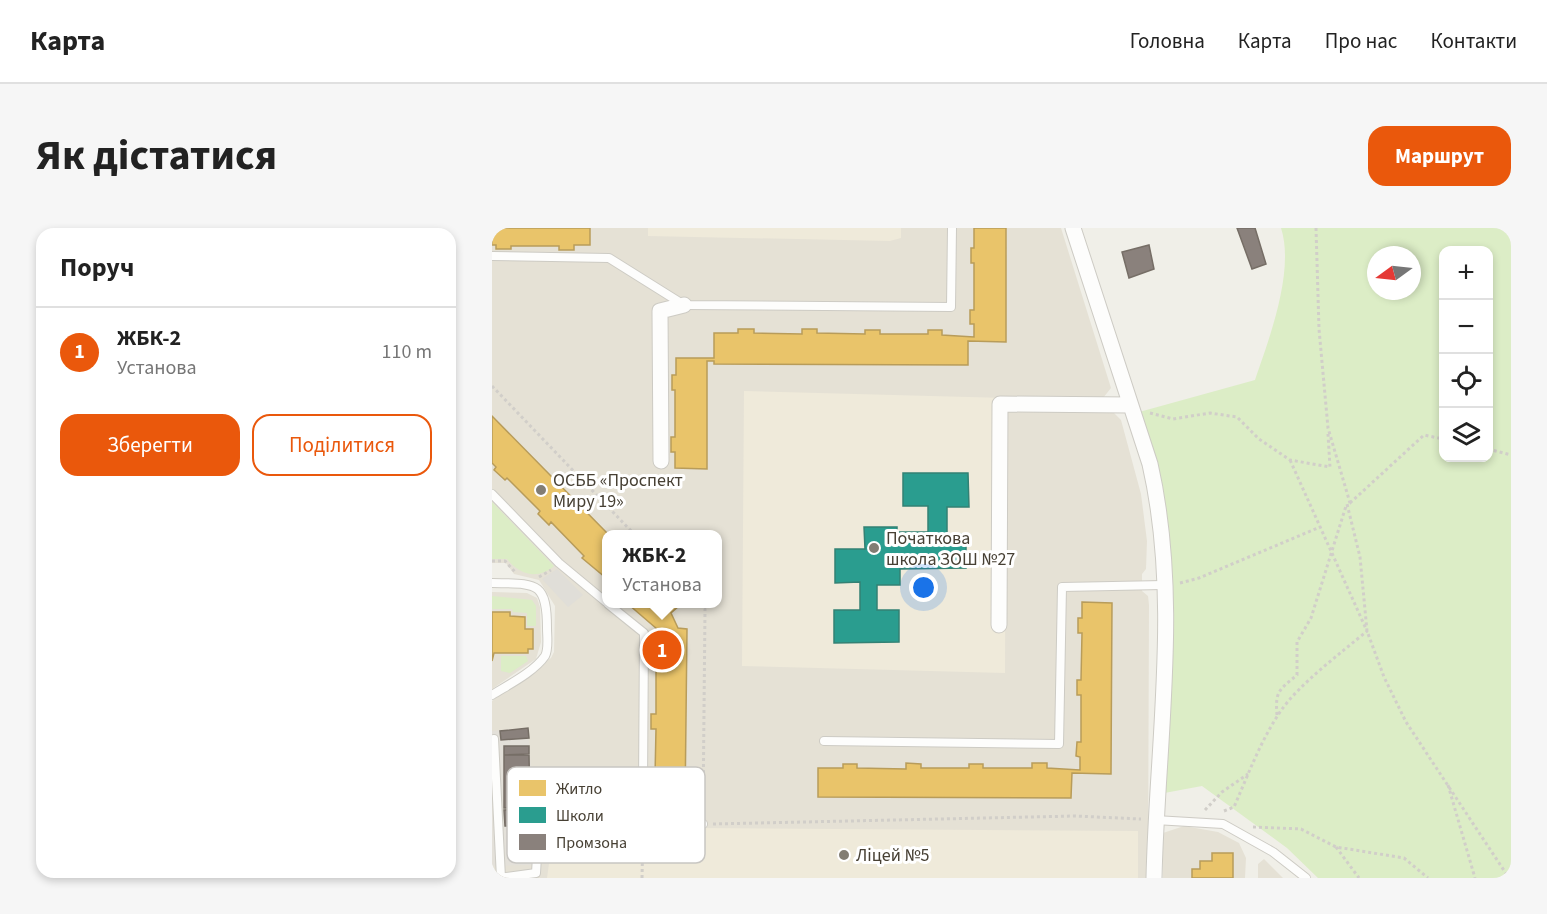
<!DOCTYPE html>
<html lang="uk">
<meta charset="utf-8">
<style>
:root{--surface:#fff;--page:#f6f6f6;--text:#222;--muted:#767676;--line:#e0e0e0;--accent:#ea580c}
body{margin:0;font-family:"Source Sans 3",sans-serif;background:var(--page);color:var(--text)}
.controls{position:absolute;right:18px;top:18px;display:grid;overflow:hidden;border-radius:12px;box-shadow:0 3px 9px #0003}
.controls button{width:54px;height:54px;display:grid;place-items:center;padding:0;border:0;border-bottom:2px solid var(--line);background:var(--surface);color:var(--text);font:30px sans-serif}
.compass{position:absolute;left:875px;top:18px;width:54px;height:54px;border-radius:50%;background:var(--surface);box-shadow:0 3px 9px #0003;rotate:255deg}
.you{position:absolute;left:432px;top:360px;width:21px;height:21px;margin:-15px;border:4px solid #fff;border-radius:50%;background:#1a73e8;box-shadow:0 0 0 9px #1a73e833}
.badge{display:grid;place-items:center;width:39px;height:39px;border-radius:50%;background:var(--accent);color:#fff;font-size:20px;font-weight:700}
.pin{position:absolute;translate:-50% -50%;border:3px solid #fff;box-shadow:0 2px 6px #0006}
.popup{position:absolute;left:110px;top:302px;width:120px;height:78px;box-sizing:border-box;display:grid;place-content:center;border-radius:12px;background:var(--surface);filter:drop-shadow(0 2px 4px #0005);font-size:20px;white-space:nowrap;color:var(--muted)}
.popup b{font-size:22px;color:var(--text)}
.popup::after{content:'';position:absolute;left:50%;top:100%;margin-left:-12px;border:12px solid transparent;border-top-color:var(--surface)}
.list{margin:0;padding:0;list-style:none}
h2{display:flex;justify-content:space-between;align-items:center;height:78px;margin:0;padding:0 24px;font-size:26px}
h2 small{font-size:20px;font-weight:400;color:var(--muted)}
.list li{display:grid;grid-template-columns:39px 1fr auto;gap:18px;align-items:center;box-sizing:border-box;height:90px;padding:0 24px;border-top:2px solid var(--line)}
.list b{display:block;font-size:22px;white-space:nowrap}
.list p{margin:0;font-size:20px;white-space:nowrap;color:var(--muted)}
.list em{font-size:20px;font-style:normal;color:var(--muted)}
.actions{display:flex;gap:12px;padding:18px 24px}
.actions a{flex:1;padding:14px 0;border:2px solid var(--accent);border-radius:18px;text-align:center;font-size:21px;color:var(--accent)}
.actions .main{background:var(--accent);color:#fff}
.icon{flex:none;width:33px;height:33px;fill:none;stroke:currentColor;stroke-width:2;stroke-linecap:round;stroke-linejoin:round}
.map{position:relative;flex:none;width:1019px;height:650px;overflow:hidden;border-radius:18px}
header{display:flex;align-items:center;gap:36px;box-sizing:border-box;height:84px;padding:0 30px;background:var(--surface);border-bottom:2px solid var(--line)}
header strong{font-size:28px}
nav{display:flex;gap:33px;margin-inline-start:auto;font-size:21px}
.intro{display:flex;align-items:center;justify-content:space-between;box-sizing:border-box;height:144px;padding:0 36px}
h1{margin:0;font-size:42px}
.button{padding:15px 27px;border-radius:18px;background:var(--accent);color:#fff;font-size:21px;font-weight:700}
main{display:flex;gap:36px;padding:0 36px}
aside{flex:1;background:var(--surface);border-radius:18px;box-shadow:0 3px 9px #0003}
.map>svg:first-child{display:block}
</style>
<header>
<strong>Карта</strong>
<nav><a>Головна</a><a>Карта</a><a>Про нас</a><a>Контакти</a></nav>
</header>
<div class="intro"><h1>Як дістатися</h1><a class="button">Маршрут</a></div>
<main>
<aside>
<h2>Поруч<small></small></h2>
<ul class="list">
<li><span class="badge">1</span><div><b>ЖБК-2</b><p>Установа</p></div><em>110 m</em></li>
</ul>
<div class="actions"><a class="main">Зберегти</a><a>Поділитися</a></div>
</aside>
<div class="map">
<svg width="1019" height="650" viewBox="0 0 1019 650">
<rect width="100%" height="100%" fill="#f0efe8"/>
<path fill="#e5e1d5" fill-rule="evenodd" d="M0 0H569L619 160 611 170 617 184 622 185 629 192 649 266 655 313 654 341 650 346V363L656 368 657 377 656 650H0V473L59 430 62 424 63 378 47 352 22 346 14 335H0ZM114 306H225V376H114Z
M0 364 35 365 45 370 48 379 49 414 44 431 0 461Z
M692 598 726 604 747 615 754 630 753 650H671V605Z
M772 631 791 650H766V636Z"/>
<path fill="#e3e0d9" d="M36 500 41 572V637L0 638V503Z"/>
<path fill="#efeada" d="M156 0H409V10L398 13 156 8Z
M252 163 514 170 513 445 250 438Z
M62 599 646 603V650H55Z"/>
<path fill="#dcedc6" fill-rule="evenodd" d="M789 0H1019V650H826L795 620 710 558 667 566 666 274 640 186 763 152C777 111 803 43 789 0ZM951 22H996V230H951ZM884 27H920V63H884Z
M0 274 62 338C46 352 28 347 15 331H0Z
M0 368 40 372 44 378V398H35V385L21 384 20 381H0Z
M9 428H34L36 433 18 445 9 443Z"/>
<path fill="#e0ded8" d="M65 341 91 367 76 379 50 351Z"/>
<path fill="#e9c46a" stroke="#b89c5a" stroke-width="1.5" d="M0 0H98V17H82V22H67V18H19V21H4V17H0Z
M482 0H514V114L476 113V137L222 136V133H215V241L183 240V224H179V209H183V162H180V147H184V130H222V105H246V101H262V105L310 106V101H325V105L373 106V102H388V106H436V102H450V107L482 109V96H478V82H482V35H479V20H482Z
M0 188 116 306 114 350 90 330 92 328 59 294 57 297 46 286 48 283 15 250 13 252 2 242 4 239 0 235Z
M590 374 620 375 619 546 580 545 579 570 326 569V540H351V536H365V540L414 541V535L429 536V540H477V536H491V540H540V535H555V540L588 542V529L584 528 585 514H589V467H585V452H589L590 405H586V390H590Z
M136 376H185L187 378 179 385 186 400 195 401 193 579H163V563H158V548H163L164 501H159V486H164V439H160V424H164L165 401Z
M0 384H18V388L33 389V401H41V421H36V425H2L0 433Z
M720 625H741V650H700V641H708V633H720Z"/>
<path fill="#2a9d8f" stroke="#338174" stroke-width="1.5" d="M411 245H476L477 279H455V306H474V340L408 341V357H385V382H407V414L342 415V382H368V354L343 355V321H373L372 299H405V304H436V278H411Z"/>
<path fill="#8a817c" stroke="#766e66" stroke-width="1.5" d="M745 0H763L774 36 760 41Z
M657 17 662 41 637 50 630 24Z
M36 500 37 510 9 512 8 503Z
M12 518H37V526L12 527Z
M12 527H37L38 580H12Z
M38 581 39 598H13L12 582Z"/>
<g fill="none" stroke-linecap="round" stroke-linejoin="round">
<g stroke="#cdcbc4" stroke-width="10">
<path id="service" d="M0 28 117 30 192 77 459 79 460 0
M0 266 67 335 114 374
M0 355C43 356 55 352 55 400 55 409 57 421 53 428 42 444 16 457 0 467
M116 376 152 405 151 558
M2 511 9 650
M332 513 567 516 570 359 671 357
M663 592 731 596 781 624 814 650
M6 650 44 645 47 594 211 596"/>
</g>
<g stroke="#cdcbc4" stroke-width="17">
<path id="minor" d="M581 0 658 236C689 372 665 513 662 650
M169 233 168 83 192 77
M507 397 508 176 637 177"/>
</g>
<path stroke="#d1cec9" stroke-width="3" stroke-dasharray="3 3" stroke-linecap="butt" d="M824 0 827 101 836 200 858 275 855 276 868 329 875 403 892 449 914 494 1017 650
M0 158 142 306
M658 185 681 191 718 185 745 189 767 211 798 232 838 239 836 206
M996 221 1019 227
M858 275 932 207 951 211
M0 333H13L23 344
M47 349 59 342
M688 355 707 350 828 299
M208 376 213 381 211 585
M785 487C783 463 787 462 805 447V414L819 390 854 278
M956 557 983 650
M713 582 730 564 756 546
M151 583V569
M732 583 742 579C756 547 768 514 788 484 807 456 849 425 875 403L798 232
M221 596 583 588 649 591
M761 599 809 601 844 619 912 630 936 650
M844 619 867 650
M150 650 151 605"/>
<use href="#service" stroke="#fdfdfc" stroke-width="8"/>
<use href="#minor" stroke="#fdfdfc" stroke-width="15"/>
</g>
<g fill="#827d73" stroke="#fff" stroke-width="2">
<circle cx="49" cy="262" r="6"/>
<circle cx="382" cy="320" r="6"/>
<circle cx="352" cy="627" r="6"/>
</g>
<g text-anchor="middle" stroke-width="6" stroke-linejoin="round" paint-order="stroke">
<g font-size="18" fill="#474034" stroke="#fff" text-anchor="start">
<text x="61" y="258">ОСББ «Проспект<tspan x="61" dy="21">Миру 19»</tspan></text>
<text x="394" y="316">Початкова<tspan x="394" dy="21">школа ЗОШ №27</tspan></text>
<text x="364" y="633">Ліцей №5</text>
</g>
</g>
<rect x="15" y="539" width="198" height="96" rx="9" fill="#fff" stroke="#c8c6c2" stroke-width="1.5"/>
<rect x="27" y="552" width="27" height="16" fill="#e9c46a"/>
<rect x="27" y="579" width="27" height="16" fill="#2a9d8f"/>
<rect x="27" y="606" width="27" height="16" fill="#8a817c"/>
<g font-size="16" fill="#474034">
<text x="64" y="566">Житло</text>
<text x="64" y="593">Школи</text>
<text x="64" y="620">Промзона</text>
</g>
</svg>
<div class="controls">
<button>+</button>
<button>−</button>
<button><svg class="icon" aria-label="locate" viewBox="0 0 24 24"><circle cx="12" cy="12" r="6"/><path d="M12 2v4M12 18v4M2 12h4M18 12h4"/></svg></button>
<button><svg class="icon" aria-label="layers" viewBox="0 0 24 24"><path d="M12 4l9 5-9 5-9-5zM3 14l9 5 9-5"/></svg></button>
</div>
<svg class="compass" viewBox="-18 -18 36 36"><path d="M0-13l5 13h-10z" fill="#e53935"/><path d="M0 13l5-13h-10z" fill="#767676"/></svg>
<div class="you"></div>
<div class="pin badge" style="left:170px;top:422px">1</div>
<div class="popup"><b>ЖБК-2</b>Установа</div>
</div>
</main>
